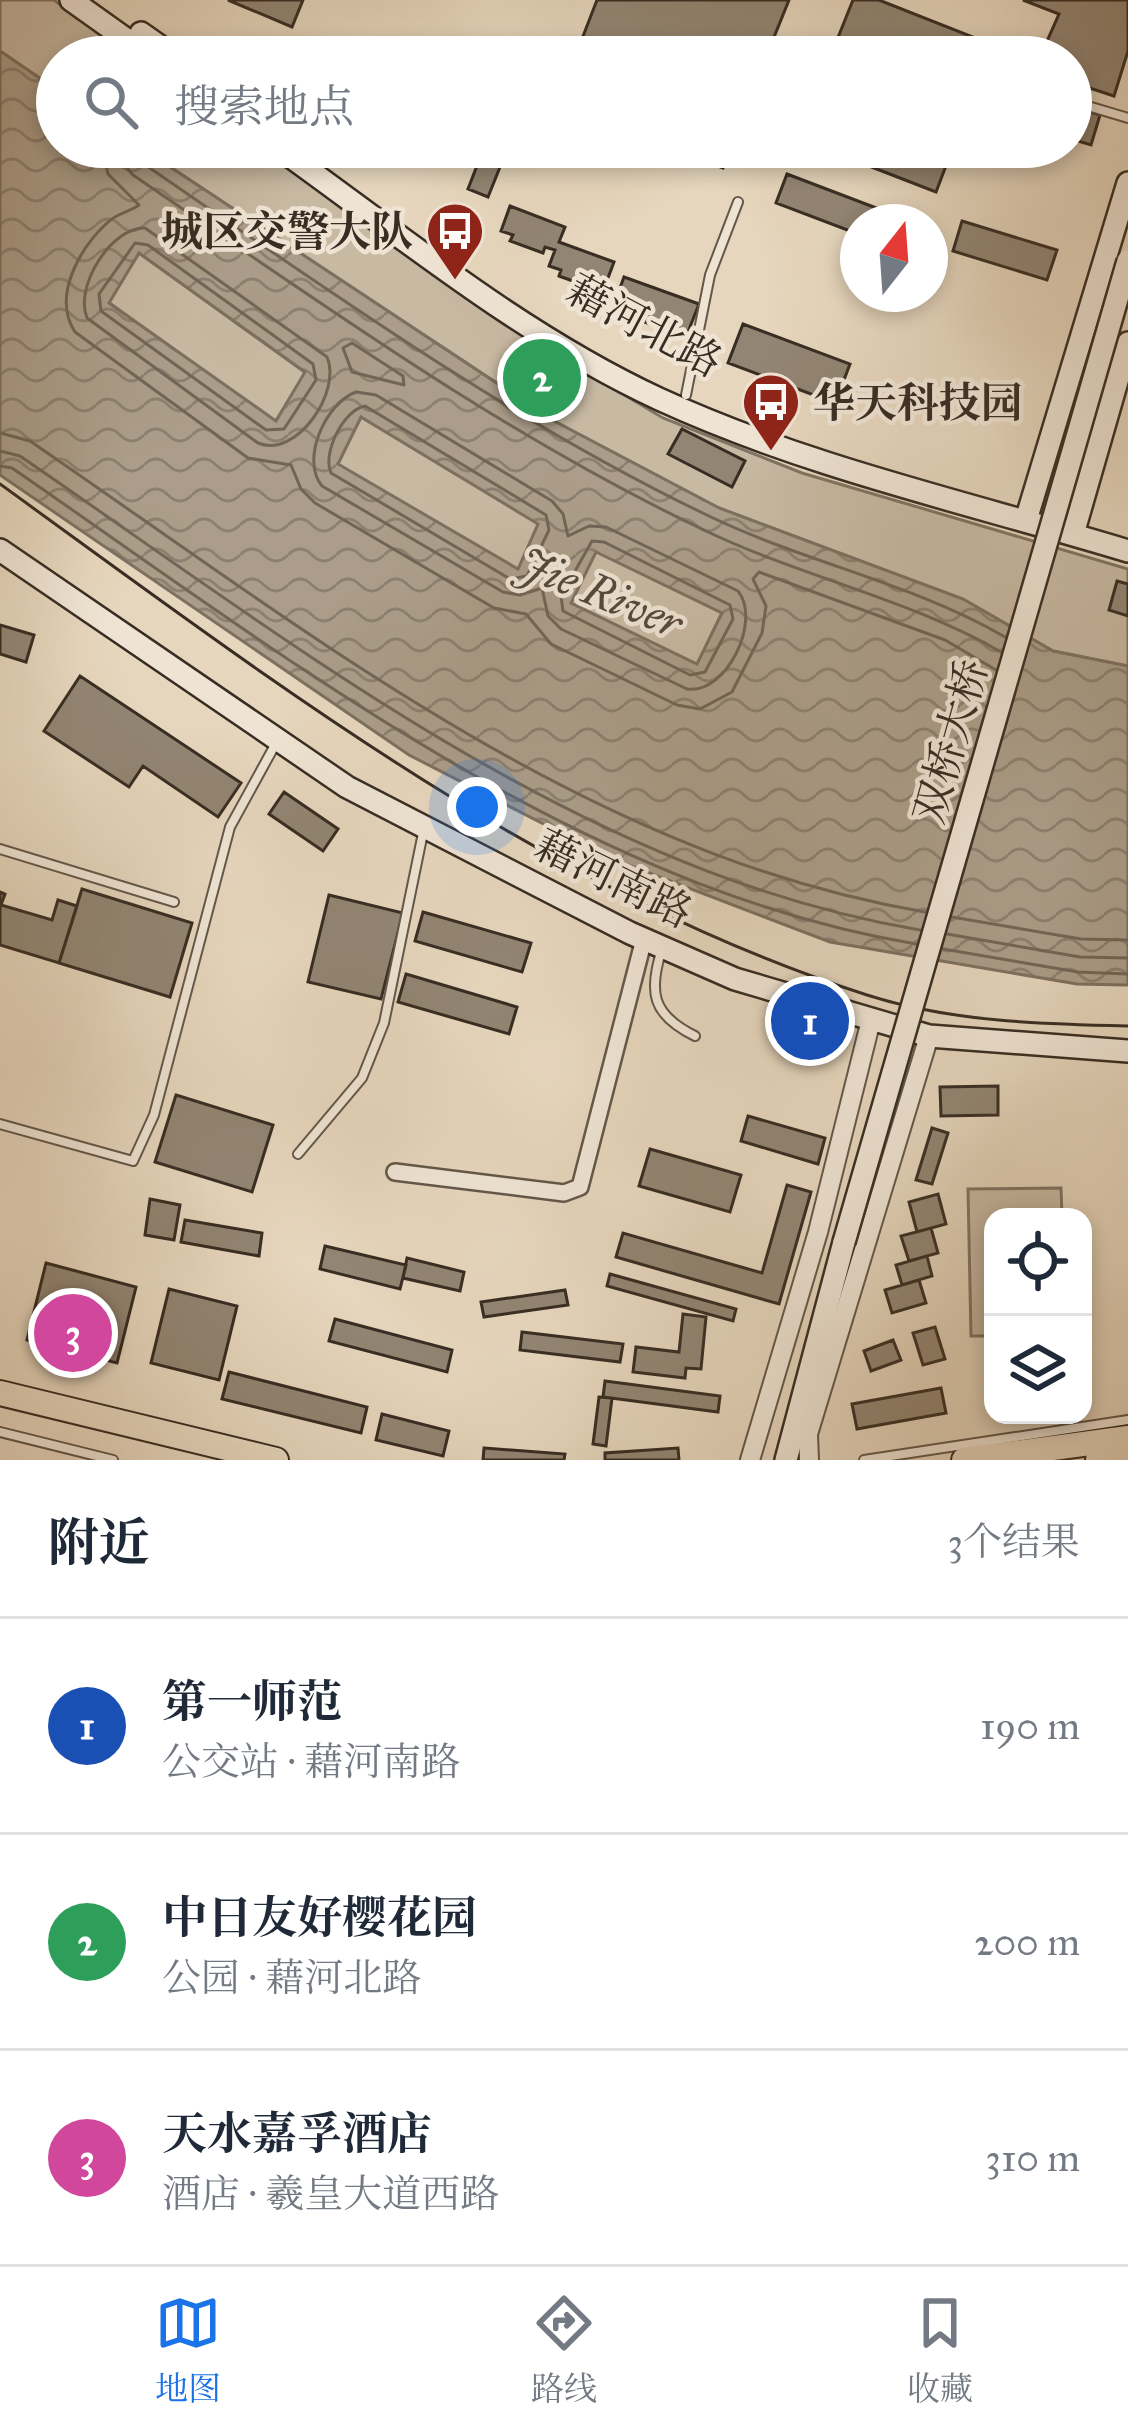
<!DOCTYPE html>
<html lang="zh">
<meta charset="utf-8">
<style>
:root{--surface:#fff;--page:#f6f6f7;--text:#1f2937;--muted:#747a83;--line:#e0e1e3;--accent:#1a73e8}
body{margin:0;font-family:"IM FELL Great Primer","Noto Serif SC",serif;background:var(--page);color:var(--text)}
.controls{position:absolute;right:36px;bottom:36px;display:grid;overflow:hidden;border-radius:24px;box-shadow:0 6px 18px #0003}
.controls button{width:108px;height:108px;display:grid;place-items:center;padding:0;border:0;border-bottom:3px solid var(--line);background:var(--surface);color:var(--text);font:60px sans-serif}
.compass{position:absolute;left:840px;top:204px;width:108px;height:108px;border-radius:50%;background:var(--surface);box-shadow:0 6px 18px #0003;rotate:17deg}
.you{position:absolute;left:477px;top:807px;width:42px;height:42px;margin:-30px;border:9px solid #fff;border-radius:50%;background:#1a73e8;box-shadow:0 0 0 18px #1a73e833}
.badge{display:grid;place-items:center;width:78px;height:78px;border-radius:50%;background:var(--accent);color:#fff;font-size:39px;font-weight:700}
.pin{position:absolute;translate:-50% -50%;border:6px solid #fff;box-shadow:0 3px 12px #0006}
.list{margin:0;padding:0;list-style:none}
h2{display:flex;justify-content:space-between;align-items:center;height:156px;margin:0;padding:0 48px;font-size:51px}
h2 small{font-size:39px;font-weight:400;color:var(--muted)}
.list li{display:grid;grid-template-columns:78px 1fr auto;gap:36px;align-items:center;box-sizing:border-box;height:216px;padding:0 48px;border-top:3px solid var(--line)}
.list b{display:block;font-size:45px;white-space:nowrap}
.list p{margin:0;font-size:39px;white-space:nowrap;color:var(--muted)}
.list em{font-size:39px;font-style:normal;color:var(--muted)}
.icon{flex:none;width:66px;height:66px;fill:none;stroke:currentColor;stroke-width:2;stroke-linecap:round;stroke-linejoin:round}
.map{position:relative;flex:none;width:1128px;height:1460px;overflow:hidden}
.search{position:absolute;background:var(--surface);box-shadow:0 6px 18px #0003;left:36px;right:36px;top:36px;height:132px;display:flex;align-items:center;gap:30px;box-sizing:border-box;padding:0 42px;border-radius:66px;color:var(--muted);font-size:45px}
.sheet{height:804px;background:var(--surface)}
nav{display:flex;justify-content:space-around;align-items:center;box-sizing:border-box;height:168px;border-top:3px solid var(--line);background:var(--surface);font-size:33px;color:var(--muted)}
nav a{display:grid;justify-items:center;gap:6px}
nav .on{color:var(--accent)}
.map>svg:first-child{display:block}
</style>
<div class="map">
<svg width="1128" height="1460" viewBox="0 0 1128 1460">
<defs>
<pattern id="water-waves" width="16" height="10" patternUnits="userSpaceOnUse" patternTransform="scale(3)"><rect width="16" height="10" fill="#ab9d89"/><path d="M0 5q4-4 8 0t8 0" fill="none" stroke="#8c8070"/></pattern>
</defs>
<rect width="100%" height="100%" fill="#e6d6bd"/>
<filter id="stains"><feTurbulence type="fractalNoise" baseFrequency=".00167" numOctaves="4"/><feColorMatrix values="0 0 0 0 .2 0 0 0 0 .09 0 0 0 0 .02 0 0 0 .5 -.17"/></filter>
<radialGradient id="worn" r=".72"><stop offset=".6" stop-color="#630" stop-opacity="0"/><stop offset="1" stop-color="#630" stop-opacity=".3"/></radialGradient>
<path fill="#c8b9a3" stroke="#807363" stroke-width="3" d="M0 0H54L131 57H57V90L0 51Z
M140 147H259L529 338 663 418 802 473 1128 569V666L1053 651 963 599 719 508 554 421Z
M139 253 306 373 275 422 108 302Z
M361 417 539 524 518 570 337 464Z
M596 551 722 613 697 665 570 603Z
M1061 1188 1062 1217H993V1336H971L968 1189Z"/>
<path fill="url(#water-waves)" stroke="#7d7060" stroke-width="3" fill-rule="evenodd" d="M0 51 57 90V147H140L554 421 719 508 963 599 1053 651 1128 666V985L1077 984 830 942 610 858 409 755 0 475ZM139 253 305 372 276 421 109 303ZM361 417 538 524 518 569 338 464ZM596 552 722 613 697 664 571 603Z"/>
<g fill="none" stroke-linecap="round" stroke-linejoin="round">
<path stroke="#726556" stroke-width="3" d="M102 147 108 174 139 205C130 212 116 213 107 223 79 249 52 297 75 332L248 458 291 465 301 489 315 503 494 608 526 614 551 644 677 705 700 709 732 692 762 633 766 606 753 579 759 572 945 640 996 670
M120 147 123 163 133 175C318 301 503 435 706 531 802 577 909 599 1001 652
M135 147 141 162C325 288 510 421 711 517 807 563 914 584 1005 637
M145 228 327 357C342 391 297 459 258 443L87 318C74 287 111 227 145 228Z
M135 243 148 245 313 364 316 380 284 429 266 430 101 311 99 294Z
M352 343 403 376 404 385 352 372 343 348Z
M356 392 376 395 552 501 563 514 568 536 589 526 606 527 738 591C762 621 726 695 687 689L561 629 548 616 542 588 520 595 503 592 322 486C300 459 326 403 356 392Z
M365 406 546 515 549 530 527 576 510 579 331 473C322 454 343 410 365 406Z
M0 433 30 441C306 630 587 855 925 912
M0 451 20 456C296 645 582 873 920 930
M0 466 12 468C288 658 578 887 916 944
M592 541 604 542 730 605 733 619 705 672 690 675 563 611 561 596Z
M952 917 1081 939 1128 940
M947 934 1080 957 1128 958
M943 949 1078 972 1128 974"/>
</g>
<path fill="#928573" stroke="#382d23" stroke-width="3" d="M228 0H303L292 27Z
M597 0H789L766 57H575Z
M853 0H879L978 39 971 57 831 55Z
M1023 0H1128V51L1114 96 1071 82V57H1040L1059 14Z
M1071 106 1100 115 1091 145 1071 139Z
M508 147 488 197 468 189 478 163 441 148Z
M670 147H731L723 168Z
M820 147H943L952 150 936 192Z
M787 174 913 222H858V234L776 203Z
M510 206 565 227 559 242 614 262 605 286 594 282 592 288 559 276 561 270 549 266 555 250 545 247 543 253 510 241 513 235 501 231Z
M962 221 1057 250 1047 280 953 251Z
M624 277 699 304 686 337 612 310Z
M743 324 850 364 835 403 728 363Z
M682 429 745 461 732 487 668 454Z
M1117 581 1128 584V616L1109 610Z
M0 625 34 635 26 662 0 654Z
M80 676 241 783 218 817 143 766 129 787 44 731Z
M284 792 338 829 323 851 269 814Z
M82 889 192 923 170 997 59 963Z
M0 892 5 894 1 905 52 920 58 900 77 906 59 963 0 945Z
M329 895 403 913 381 999 308 982Z
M423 912 531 943 522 972 415 941Z
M406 974 517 1007 509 1034 398 1002Z
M998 1086V1115L941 1116 940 1087Z
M176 1095 273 1125 252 1192 155 1162Z
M748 1116 825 1138 818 1164 741 1141Z
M932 1128 948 1133 932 1184 916 1180Z
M650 1149 741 1175 730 1212 639 1186Z
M787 1185 811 1192 779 1304 616 1257 623 1233 762 1273Z
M938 1194 946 1224 917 1232 909 1202Z
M150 1199 180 1205 174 1240 145 1235Z
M185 1220 262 1233 259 1256 181 1242Z
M931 1228 938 1253 909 1261 901 1236Z
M325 1246 406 1265 400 1289 320 1269Z
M927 1256 932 1276 902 1285 896 1265Z
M407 1258 464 1272 460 1291 403 1278Z
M46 1263 136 1287 117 1363 27 1340Z
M610 1274 736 1309 733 1321 607 1286Z
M919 1280 926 1303 892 1313 885 1290Z
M169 1289 237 1306 219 1380 151 1363Z
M565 1290 568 1305 484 1317 481 1302Z
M683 1314 706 1317 701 1369 686 1368 685 1378 633 1372 636 1347 679 1352Z
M335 1319 452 1350 447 1372 329 1341Z
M935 1327 945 1359 923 1365 913 1333Z
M522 1332 623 1344 620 1362 520 1350Z
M893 1340 901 1360 871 1371 864 1351Z
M229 1372 367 1407 361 1433 222 1399Z
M605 1381 720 1396 718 1412 603 1397Z
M941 1388 946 1413 857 1429 852 1404Z
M599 1397 612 1398 606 1446 593 1444Z
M382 1414 449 1431 443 1456 376 1440Z
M484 1448 565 1454 564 1460H483Z
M678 1448 679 1460H605V1453Z"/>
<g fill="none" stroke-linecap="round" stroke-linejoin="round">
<g stroke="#64574a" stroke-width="12">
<path id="service" d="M1071 101 1128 118
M686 395 710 275 738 202
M0 849 174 902
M662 949C648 992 652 1015 695 1036
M0 1124 133 1161 154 1115 230 827 275 745
M298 1154 362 1078 384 1023 424 828
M0 1432 113 1460
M864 1460 1128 1420"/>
</g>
<g stroke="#64574a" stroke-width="20">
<path id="minor" d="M395 1172 564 1193 580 1187 644 939"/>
</g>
<g stroke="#64574a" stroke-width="22">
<path id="tertiary" d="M750 1460 818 1232 871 1020
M809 1460 808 1434 929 1036"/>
</g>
<g stroke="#382d23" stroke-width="26">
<path id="secondary" d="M71 0 151 57
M141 33 175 57
M277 147C399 234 521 335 659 399 809 468 970 503 1128 551
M1026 520 1128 183
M1073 534 1128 343
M0 550 347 787 630 933 735 979 929 1036 1128 1051
M786 1460 844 1242"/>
</g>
<g stroke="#382d23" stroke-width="28">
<path id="primary" d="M0 1393 276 1460
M964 1460 1128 1438
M1098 1460 1128 1458"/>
</g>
<use href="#service" stroke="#efe4d4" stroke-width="8"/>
<use href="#minor" stroke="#efe4d4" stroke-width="15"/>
<use href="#tertiary" stroke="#efe4d4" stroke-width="18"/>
<use href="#secondary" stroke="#efe4d4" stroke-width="21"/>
<use href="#primary" stroke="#e6d6bd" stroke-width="24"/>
<path stroke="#382d23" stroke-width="3" d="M0 484C271 680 545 892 867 995 951 1022 1041 1024 1128 1026"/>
<g stroke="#382d23" stroke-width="26" stroke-linecap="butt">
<path id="secondary-bridge" d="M844 1242 1128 261"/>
</g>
<use href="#secondary-bridge" stroke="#efe4d4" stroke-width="21"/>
</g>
<defs>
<g id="bus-pin" transform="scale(3)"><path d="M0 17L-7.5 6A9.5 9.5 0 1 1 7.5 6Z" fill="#8f2418" stroke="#efe4d4"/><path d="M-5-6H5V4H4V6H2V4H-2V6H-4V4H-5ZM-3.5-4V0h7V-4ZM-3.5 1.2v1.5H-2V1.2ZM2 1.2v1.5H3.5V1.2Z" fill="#fff"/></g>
</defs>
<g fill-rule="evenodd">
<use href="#bus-pin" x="455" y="231"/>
<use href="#bus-pin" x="771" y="402"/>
</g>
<g text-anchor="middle" stroke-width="9" stroke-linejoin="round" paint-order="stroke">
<g font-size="42" font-weight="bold" fill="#382d23" stroke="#efe4d4" text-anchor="end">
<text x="413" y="246">城区交警大队</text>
<text x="813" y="417" text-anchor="start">华天科技园</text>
</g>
<g font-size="42" fill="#382d23" stroke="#efe4d4">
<text transform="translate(645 325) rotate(28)" y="15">藉河北路</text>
<text transform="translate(950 741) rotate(-74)" y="15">双桥大桥</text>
<text transform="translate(614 878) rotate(26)" y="15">藉河南路</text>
</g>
<g font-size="45" font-style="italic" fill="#55493c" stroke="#efe4d4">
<text transform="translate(601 592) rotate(22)" y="16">Jie River</text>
</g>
</g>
<rect width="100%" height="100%" filter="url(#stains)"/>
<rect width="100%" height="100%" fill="url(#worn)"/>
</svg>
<div class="controls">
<button><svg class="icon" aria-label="locate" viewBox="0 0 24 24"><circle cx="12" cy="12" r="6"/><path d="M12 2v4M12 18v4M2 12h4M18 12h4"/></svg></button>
<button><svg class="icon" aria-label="layers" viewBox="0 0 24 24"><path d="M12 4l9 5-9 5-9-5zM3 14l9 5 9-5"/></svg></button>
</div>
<svg class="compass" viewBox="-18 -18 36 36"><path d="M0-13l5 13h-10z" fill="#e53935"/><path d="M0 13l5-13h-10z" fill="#747a83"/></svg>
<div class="you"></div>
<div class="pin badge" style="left:810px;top:1021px;background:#1a4fb4">1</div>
<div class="pin badge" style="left:542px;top:378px;background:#2e9e5b">2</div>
<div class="pin badge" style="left:73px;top:1333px;background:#d1479c">3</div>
<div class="search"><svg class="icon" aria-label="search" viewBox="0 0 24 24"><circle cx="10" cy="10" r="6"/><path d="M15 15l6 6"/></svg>搜索地点</div>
</div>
<section class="sheet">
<h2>附近<small>3个结果</small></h2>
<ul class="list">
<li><span class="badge" style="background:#1a4fb4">1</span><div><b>第一师范</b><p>公交站 · 藉河南路</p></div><em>190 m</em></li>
<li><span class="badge" style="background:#2e9e5b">2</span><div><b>中日友好樱花园</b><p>公园 · 藉河北路</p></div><em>200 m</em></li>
<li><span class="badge" style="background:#d1479c">3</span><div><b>天水嘉孚酒店</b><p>酒店 · 羲皇大道西路</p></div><em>310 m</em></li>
</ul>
</section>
<nav>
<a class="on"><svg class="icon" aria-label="map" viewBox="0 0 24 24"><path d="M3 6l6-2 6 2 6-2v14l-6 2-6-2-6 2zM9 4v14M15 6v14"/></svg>地图</a>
<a><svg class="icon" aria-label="directions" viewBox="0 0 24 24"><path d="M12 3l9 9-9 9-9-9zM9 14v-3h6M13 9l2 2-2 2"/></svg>路线</a>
<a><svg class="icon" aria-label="saved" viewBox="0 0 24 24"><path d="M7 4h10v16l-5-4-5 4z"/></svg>收藏</a>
</nav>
